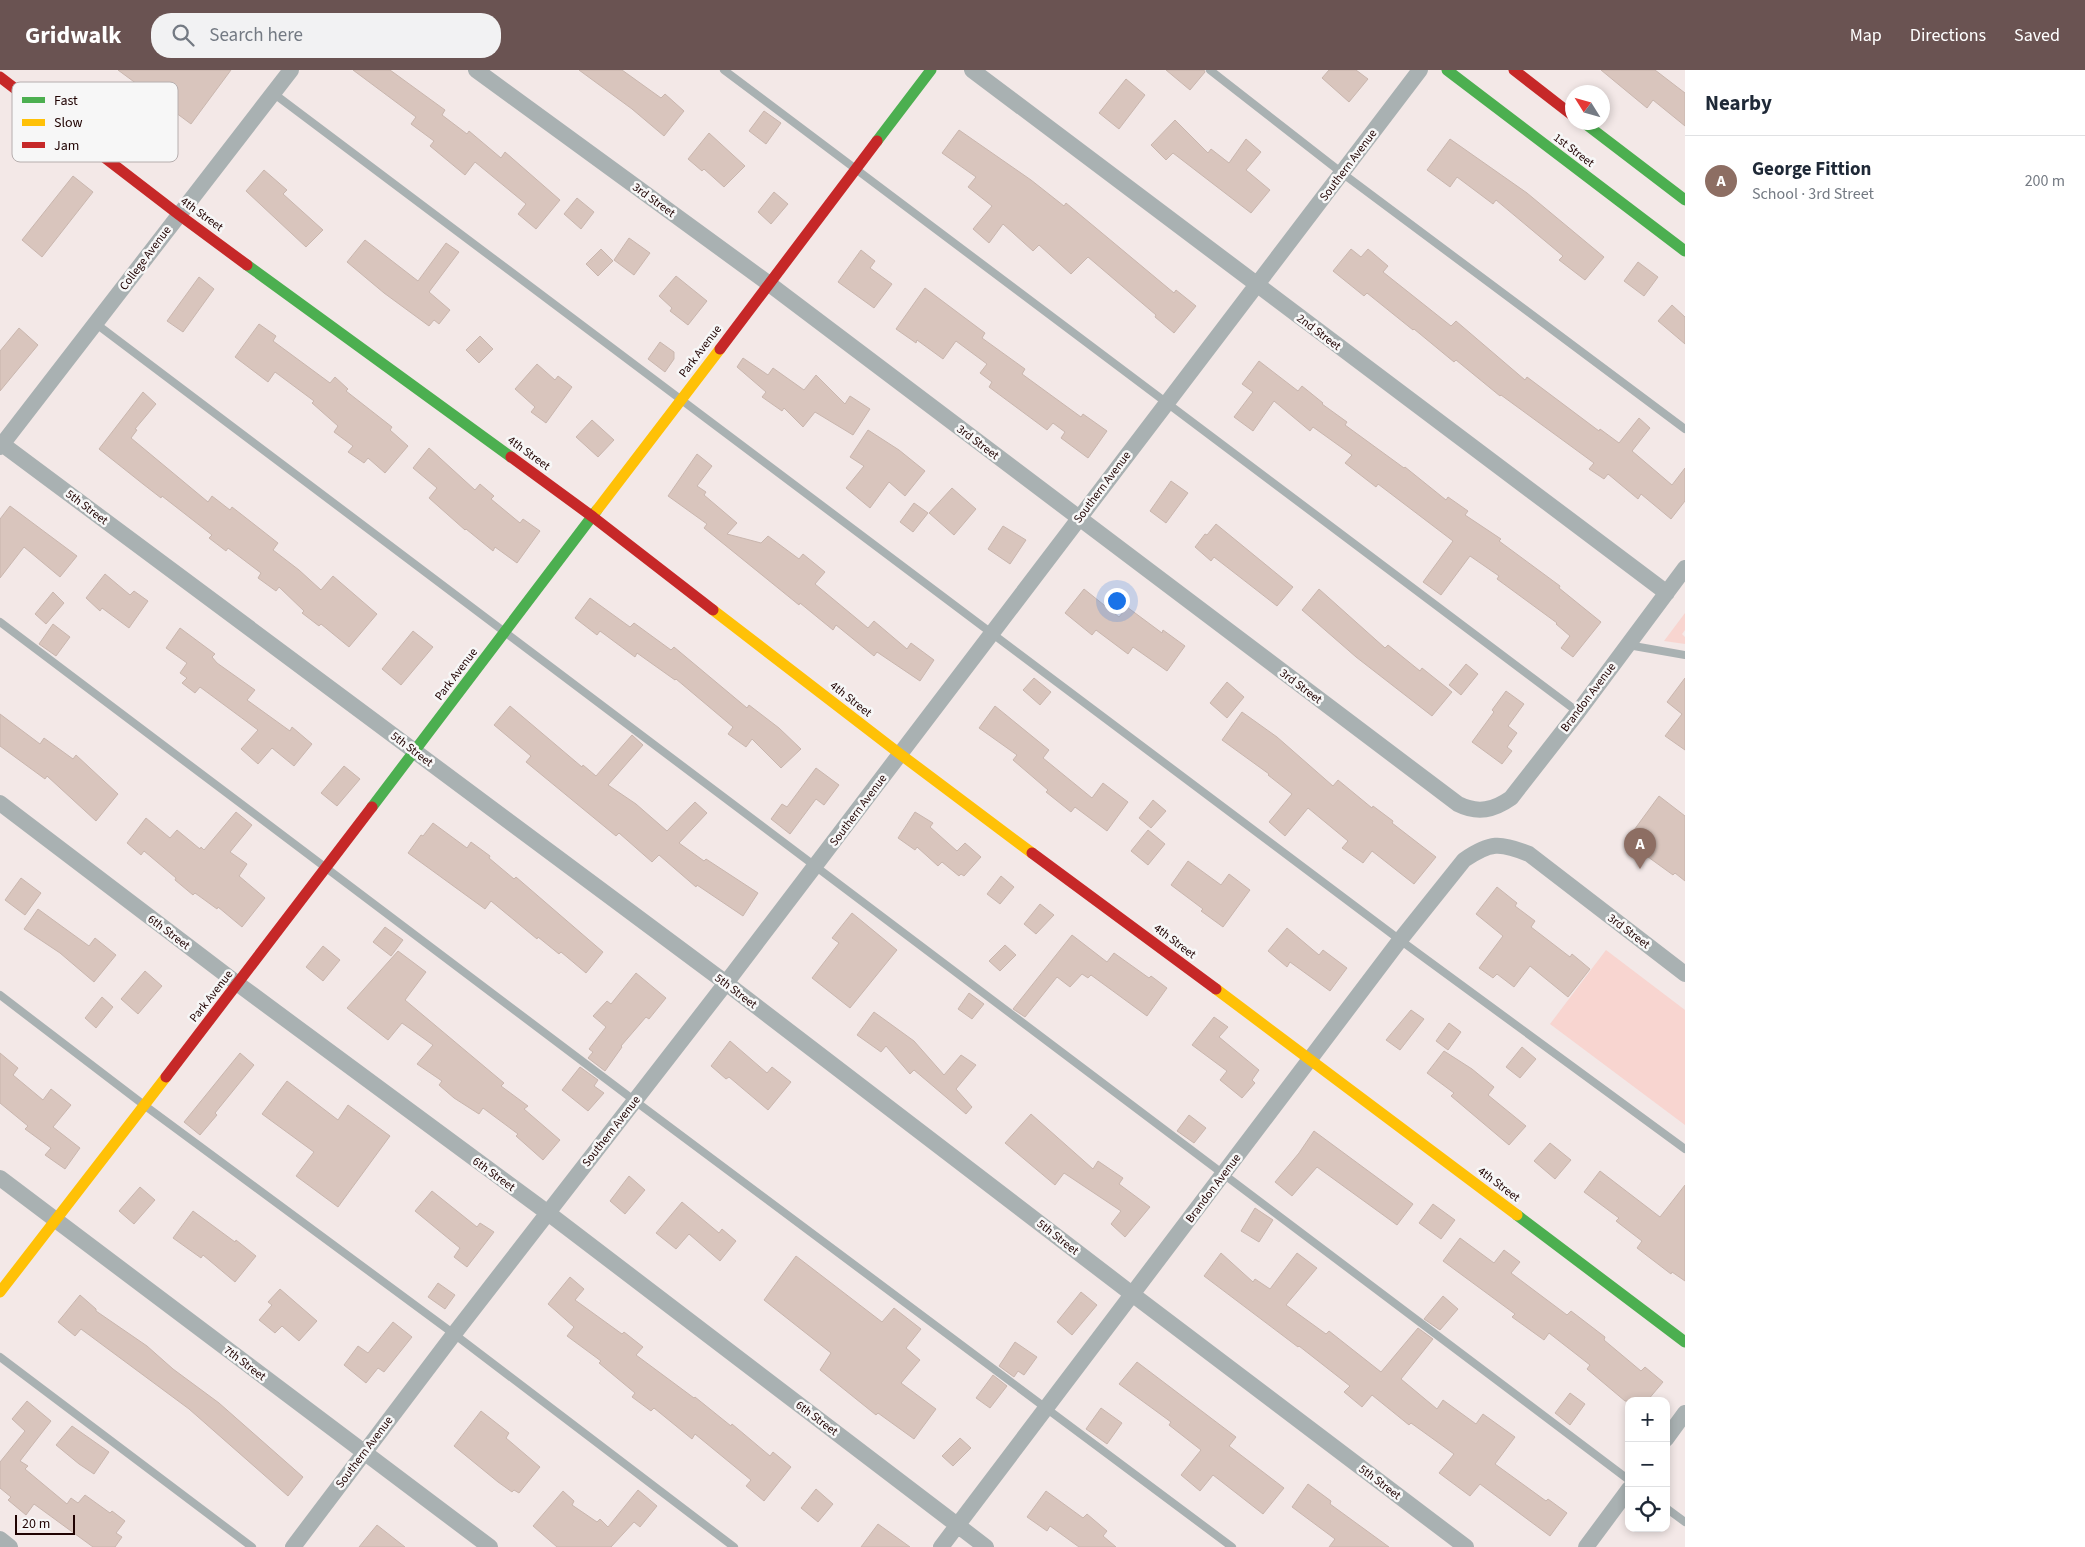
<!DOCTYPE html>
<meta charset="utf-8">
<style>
:root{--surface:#fff;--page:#f2f2f3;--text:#1f2937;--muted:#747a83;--line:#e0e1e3;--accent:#6a5352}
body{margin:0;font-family:"Source Sans 3",sans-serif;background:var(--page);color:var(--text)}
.controls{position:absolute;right:15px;bottom:15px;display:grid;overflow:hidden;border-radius:10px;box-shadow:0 2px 8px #0003}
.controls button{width:45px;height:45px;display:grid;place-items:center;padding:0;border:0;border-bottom:1px solid var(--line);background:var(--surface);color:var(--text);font:25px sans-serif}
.compass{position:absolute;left:1565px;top:15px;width:45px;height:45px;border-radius:50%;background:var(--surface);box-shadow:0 2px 8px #0003;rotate:307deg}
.scale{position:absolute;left:15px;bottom:12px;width:60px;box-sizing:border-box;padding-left:5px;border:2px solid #200302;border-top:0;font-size:14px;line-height:18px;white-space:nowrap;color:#200302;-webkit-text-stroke:4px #f7f7f7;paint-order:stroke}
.you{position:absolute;left:1116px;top:530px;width:18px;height:18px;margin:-12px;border:4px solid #fff;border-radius:50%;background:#1a73e8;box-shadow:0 0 0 8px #1a73e833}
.badge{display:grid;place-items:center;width:32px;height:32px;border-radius:50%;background:var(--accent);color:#fff;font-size:16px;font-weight:700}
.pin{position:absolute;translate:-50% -41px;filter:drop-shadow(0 1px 2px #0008)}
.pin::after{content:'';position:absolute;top:26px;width:18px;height:15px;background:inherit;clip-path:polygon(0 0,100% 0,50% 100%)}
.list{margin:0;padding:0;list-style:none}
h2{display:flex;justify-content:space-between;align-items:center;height:65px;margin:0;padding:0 20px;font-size:21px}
h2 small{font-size:16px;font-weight:400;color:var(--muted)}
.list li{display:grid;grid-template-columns:32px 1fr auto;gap:15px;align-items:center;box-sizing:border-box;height:90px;padding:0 20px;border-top:1px solid var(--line)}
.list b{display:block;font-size:19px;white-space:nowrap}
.list p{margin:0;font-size:16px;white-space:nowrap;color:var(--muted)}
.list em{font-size:16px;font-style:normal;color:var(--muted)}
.icon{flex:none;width:28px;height:28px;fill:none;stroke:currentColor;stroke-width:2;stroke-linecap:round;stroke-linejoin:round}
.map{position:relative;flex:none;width:1685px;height:1477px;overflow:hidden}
header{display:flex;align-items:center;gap:30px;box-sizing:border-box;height:70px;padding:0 25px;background:var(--accent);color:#fff}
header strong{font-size:24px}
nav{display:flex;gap:28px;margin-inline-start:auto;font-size:18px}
.search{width:350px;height:45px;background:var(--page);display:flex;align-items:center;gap:12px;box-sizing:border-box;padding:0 18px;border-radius:20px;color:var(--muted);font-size:19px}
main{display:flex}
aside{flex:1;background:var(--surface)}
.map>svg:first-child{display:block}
</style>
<header>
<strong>Gridwalk</strong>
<div class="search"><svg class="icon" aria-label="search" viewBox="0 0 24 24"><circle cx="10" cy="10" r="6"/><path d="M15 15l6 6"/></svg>Search here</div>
<nav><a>Map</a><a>Directions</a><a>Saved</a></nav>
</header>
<main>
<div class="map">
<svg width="1685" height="1477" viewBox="0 0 1685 1477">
<rect width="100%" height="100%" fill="#f3e8e7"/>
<path fill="#f8d5d0" d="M1685 543V560L1682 564 1685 567V574L1664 571Z
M1606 880 1685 940V1055L1550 954Z"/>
<path fill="#d9c5bd" stroke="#c9b6ae" d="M118 0H231L191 54Z
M353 0H390L445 40 442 45 467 64 469 61 501 88 505 82 560 130 536 159 518 144 526 134 475 92 465 105 430 76 434 71 411 54 416 47Z
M579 0H622L661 28 665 24 684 41 664 66 632 39Z
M1166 0H1204L1205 2 1190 20Z
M1329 0H1356L1368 9 1349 32 1322 8Z
M1601 0H1655L1685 23V56L1653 30 1647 38Z
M1126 9 1145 25 1119 59 1099 43Z
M764 41 781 53 766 74 749 61Z
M1175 50 1208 83 1211 79 1229 93 1246 69 1261 82 1246 100 1270 120 1251 143 1173 83 1166 90 1151 75Z
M959 60 1031 110 1064 136 1066 133 1174 223 1176 220 1196 236 1174 263 1155 247 1156 245 1088 187 1071 204 1039 175 1033 181 1003 154 989 173 973 159 992 136 968 117 976 107 942 83Z
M709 63 745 96 724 117 704 99 702 101 688 89Z
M1450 69 1527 123 1604 187 1585 210 1559 190 1563 186 1496 130 1493 134 1457 107 1450 117 1427 100Z
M264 100 287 120 283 124 323 160 306 177 246 121Z
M73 106 93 122 42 187 22 170Z
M774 122 788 134 771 154 758 142Z
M577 128 594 142 581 159 564 144Z
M629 168 650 183 634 205 614 190Z
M365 170 418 211 446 173 459 182 429 222 450 240 439 254 434 250 429 256 384 223 347 192Z
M601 179 613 191 598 206 586 194Z
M1351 179 1361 187 1368 179 1388 196 1383 202 1451 256 1456 251 1525 310 1527 307 1599 361 1600 359 1619 373 1639 348 1650 358 1632 381 1672 415 1685 398V431L1671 449 1641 424 1638 429 1608 404 1604 409 1589 399 1594 393 1501 325 1500 326 1456 290 1454 292 1414 259 1413 260 1367 223 1364 226 1333 201Z
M861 180 875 191 870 198 892 214 874 238 838 212Z
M1638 192 1658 207 1644 226 1624 211Z
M676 206 707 231 688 255 670 241 672 238 659 226Z
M199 207 214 219 183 262 167 251Z
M925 218 985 263 982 268 1025 299 1022 304 1081 347 1083 344 1107 361 1088 388 1061 368 1065 362 1053 353 1047 360 989 317 992 312 980 303 987 294 956 271 943 289 917 270 916 273 896 259Z
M1672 235 1685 247V274L1658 251Z
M259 254 276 266 273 271 330 313 335 307 348 319 346 321 392 357 390 360 408 376 385 403 368 388 364 393 348 382 353 376 334 362 338 356 312 333 314 331 275 302 268 312 235 287Z
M19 258 38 275 0 321V281Z
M480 266 493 279 479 293 466 280Z
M660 272 674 282V289L665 302 648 289Z
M743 288 768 305 773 298 804 320 816 305 845 334 850 326 870 339 853 365 815 342 803 357 784 338 782 341 762 327 766 322 737 297Z
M1259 291 1298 321 1302 316 1323 333 1322 334 1347 352 1345 355 1404 398 1405 397 1446 430 1448 427 1468 441 1465 445 1501 469 1499 471 1560 516 1559 518 1601 552 1573 587 1561 578 1570 566 1556 554 1557 553 1497 509 1499 506 1470 486 1441 525 1423 512 1453 471 1378 414 1376 417 1345 393 1352 385 1313 357 1310 361 1274 331 1253 361 1234 347 1253 322 1242 314Z
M537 294 555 310 558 306 572 317 546 353 531 342 535 337 515 319Z
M143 322 156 334 135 359 137 360 131 368 208 432 212 426 230 440 232 437 278 473 273 480 299 500 321 520 333 506 377 544 349 577 321 554 319 556 302 543 304 541 279 517 276 521 258 508 261 503 228 478 226 481 209 468 212 465 162 426 161 428 143 414 99 379Z
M592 350 614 370 598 387 576 367Z
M868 360 899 380 925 401 905 426 889 412 870 438 846 418 864 396 850 387Z
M429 378 475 420 480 414 494 426 491 429 520 453 523 449 540 461 517 493 495 477 493 481 466 459 465 460 429 428 437 418 413 398Z
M697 384 712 396 697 416 706 422 704 425 737 453 727 464 761 473 768 466 799 489 803 484 825 502 815 514 868 558 874 551 907 579 911 573 934 590 920 611 877 582 874 586 836 555 833 560 800 533 799 535 704 458 707 454 668 426Z
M1171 411 1188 423 1166 453 1150 441Z
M952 418 976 439 954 465 929 443Z
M914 433 928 443 913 462 900 452Z
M10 436 77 486 60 507 24 477 0 508V449Z
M1216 454 1293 517 1277 536 1214 487 1211 491 1195 477 1205 464 1207 465Z
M1003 456 1026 470 1010 494 988 479Z
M105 504 130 525 134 521 148 531 129 558 102 538 100 541 86 528Z
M1084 519 1119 547 1127 537 1162 563 1163 560 1185 576 1167 601 1133 577 1128 584 1096 560 1092 565 1065 543Z
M1319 519 1385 578 1388 575 1420 601 1422 598 1452 622 1432 646 1356 587 1302 540Z
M53 522 64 533 46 554 35 544Z
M590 528 630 557 634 553 671 580 674 577 747 638 749 635 779 658 801 679 781 698 752 669 746 677 728 664 733 657 676 609 675 610 637 583 635 587 600 561 597 565 575 548Z
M53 554 70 567 56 586 39 574Z
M180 558 215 584 212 587 217 593 255 620 247 630 290 661 292 657 312 674 294 696 272 678 258 694 241 679 258 660 200 617 195 623 182 613 187 608 180 603 187 593 166 578Z
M413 561 433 577 401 615 382 599Z
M1466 594 1478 604 1461 625 1449 615Z
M1034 608 1051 622 1040 635 1023 620Z
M1685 608V680L1665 666 1682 644 1667 632Z
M1227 612 1244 627 1227 648 1210 633Z
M1506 621 1524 634 1508 656 1517 663 1507 677 1512 681 1502 694 1472 672 1494 642 1492 640Z
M510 636 582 697 583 695 596 706 632 665 643 675 608 715 636 734 667 761 695 732 707 743 679 773 704 791 706 789 758 823 743 846 697 815 696 817 659 785 652 792 619 763 616 766 526 692 531 686 494 655Z
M995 636 1049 680 1043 688 1092 728 1103 713 1128 732 1107 761 1075 737 1071 742 1046 722 1048 720 1013 690 1017 685 979 658Z
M1242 642 1277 667 1333 716 1338 710 1372 738 1373 736 1393 751 1392 753 1436 787 1414 814 1372 781 1363 793 1342 778 1348 771 1308 738 1285 766 1269 752 1292 724 1268 705 1269 704 1222 670Z
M0 644 40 674 44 668 73 689 76 685 118 724 96 751 47 706 45 709 0 676Z
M344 696 360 709 337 736 321 723Z
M816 698 839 715 824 735 816 729 790 764 771 749 782 734 787 737Z
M1659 726 1685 746V811L1675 803 1673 805 1626 771Z
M1153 730 1166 741 1151 758 1139 748Z
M236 742 252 755 230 782 247 794 239 806 265 828 242 857 218 837 217 839 195 823 193 825 175 810 176 808 144 781 141 785 127 773 146 748 170 768 177 760 200 779 201 777 204 780Z
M915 742 933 753 930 757 957 781 965 773 981 787 964 806 961 804 959 806 942 792 938 796 917 777 915 780 898 768Z
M433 753 467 778 471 772 490 786 489 788 514 809 516 807 603 882 586 903 561 882 559 884 538 867 537 869 491 831 485 839 408 783 421 765 423 766Z
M1148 760 1165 774 1148 795 1131 781Z
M1188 791 1221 815 1229 804 1250 820 1223 857 1201 841 1203 839 1171 815Z
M1001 806 1014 817 1000 834 987 824Z
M21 808 41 823 25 845 5 830Z
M1497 817 1517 833 1515 836 1535 851 1531 857 1570 887 1572 884 1590 899 1568 927 1530 896 1514 917 1497 904 1493 908 1479 898 1503 866 1476 844Z
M1040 834 1054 845 1036 864 1024 854Z
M38 839 89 876 95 868 116 885 94 912 60 883 24 859Z
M852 843 897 880 850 938 812 908 839 873 832 868Z
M385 857 403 870 391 886 373 872Z
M1287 858 1319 885 1323 880 1347 898 1330 921 1290 892 1287 897 1268 881Z
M1072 865 1107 892 1114 883 1149 908 1151 906 1167 918 1147 946 1091 905 1088 908 1082 904 1070 917 1057 907 1025 947 1013 939Z
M1005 875 1016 885 1000 901 989 891Z
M323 876 340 890 323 911 306 897Z
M398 881 426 902 405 930 504 1013 501 1016 528 1036 524 1039 560 1070 543 1090 516 1066 518 1064 483 1038 479 1044 454 1028 439 1015 442 1011 417 994 433 975 402 953 388 970 347 938Z
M145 901 162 916 138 944 121 929Z
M636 903 666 928 649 949 646 947 621 976 622 977 605 1001 588 988 593 982 589 979 606 957 593 946 607 931 611 934Z
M969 923 984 934 972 949 958 939Z
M102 927 113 937 96 958 85 948Z
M1411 940 1424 949 1400 980 1386 970Z
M874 942 914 971 944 1005 961 985 976 995 956 1019 972 1037 966 1044 914 1000 910 1004 886 976 881 982 857 965Z
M1214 947 1228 957 1219 967 1259 1000 1252 1010 1255 1013 1242 1028 1220 1010 1227 1001 1192 975Z
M1449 953 1461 962 1448 980 1436 971Z
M730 971 767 1003 772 997 791 1012 768 1040 729 1007 726 1009 711 996Z
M1522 977 1536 989 1520 1008 1506 997Z
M1444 981 1472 999 1494 1017 1488 1025 1526 1056 1509 1075 1451 1026 1454 1023 1427 1003Z
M0 983 18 998 13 1005 43 1030 51 1019 71 1035 53 1057 80 1078 65 1099 45 1085 51 1078 25 1059 28 1056 0 1033Z
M240 983 254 995 215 1043 217 1045 200 1065 184 1052Z
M580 997 598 1010 594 1016 604 1023 588 1041 562 1020Z
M287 1011 338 1050 348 1035 390 1066 338 1137 296 1106 314 1082 262 1044Z
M1031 1044 1093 1099 1098 1091 1123 1108 1119 1114 1150 1137 1125 1167 1111 1154 1121 1141 1064 1103 1055 1115 1005 1073Z
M1189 1045 1206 1058 1194 1073 1177 1061Z
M1314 1061 1413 1134 1397 1155 1317 1097 1292 1126 1275 1112 1299 1083Z
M1550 1073 1571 1090 1555 1109 1534 1091Z
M1600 1101 1660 1147 1685 1115V1211L1672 1202 1671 1204 1637 1178 1642 1171 1616 1151 1619 1148 1584 1122Z
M629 1106 645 1120 625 1144 610 1131Z
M140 1117 155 1130 134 1154 119 1141Z
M432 1121 477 1157 480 1153 494 1162 467 1197 454 1187 460 1178 415 1141Z
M682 1132 719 1163 722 1159 736 1171 720 1191 689 1164 676 1179 656 1163Z
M1433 1134 1455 1150 1441 1169 1419 1153Z
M1255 1138 1273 1150 1259 1172 1241 1161Z
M193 1141 235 1172 236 1170 256 1186 235 1212 203 1185 201 1188 173 1168Z
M1460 1168 1494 1193 1504 1180 1520 1192 1511 1203 1567 1245 1571 1241 1605 1267 1604 1270 1641 1301 1645 1297 1663 1312 1647 1331H1625L1587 1299 1590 1295 1549 1263 1544 1270 1512 1247 1515 1244 1443 1191Z
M1221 1183 1253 1212 1255 1209 1270 1219 1297 1183 1317 1198 1286 1235 1326 1264 1329 1261 1381 1302 1418 1258 1433 1269 1401 1309 1437 1339 1443 1330 1476 1354 1483 1344 1515 1367 1495 1394 1546 1431 1548 1429 1567 1443 1550 1466 1480 1414 1470 1426 1439 1403 1454 1384 1411 1353 1409 1355 1372 1325 1362 1337 1344 1322 1350 1316 1299 1276 1298 1277 1204 1206Z
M796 1186 882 1252 894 1238 921 1259 906 1278 920 1290 901 1313 936 1339 914 1369 878 1343 876 1345 820 1300 831 1283 764 1230Z
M570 1207 584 1219 575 1230 622 1264 624 1262 643 1277 636 1285 694 1328 695 1327 731 1356 732 1354 770 1386 773 1382 791 1397 764 1431 746 1416 751 1410 695 1364 692 1369 654 1338 651 1341 632 1327 635 1323 599 1293 601 1291 567 1266 574 1257 548 1234Z
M438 1213 455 1225 445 1239 428 1227Z
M280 1219 317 1251 299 1271 282 1256 275 1263 259 1250 272 1235 268 1232Z
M1081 1222 1097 1235 1072 1265 1057 1252Z
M80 1225 96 1239V1241L147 1276 173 1299 219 1333 303 1407 288 1426 189 1339 81 1259 75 1266 58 1252Z
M1443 1226 1458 1239 1440 1260 1424 1249Z
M393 1252 412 1267 384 1302 378 1298 366 1313 344 1295 358 1276 368 1283Z
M1015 1272 1037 1287 1024 1305 1018 1301 1014 1307 999 1296Z
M1137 1292 1236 1367 1229 1376 1284 1418 1263 1444 1213 1405 1200 1421 1181 1405 1201 1380 1169 1355 1171 1352 1119 1314Z
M993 1305 1007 1316 990 1338 976 1328Z
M1570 1323 1585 1334 1570 1355 1555 1343Z
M27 1331 51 1351 20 1391 28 1396 25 1399 67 1434 71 1428 78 1433 85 1425 110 1443 112 1441 125 1451 116 1463 122 1467 115 1477H93L34 1434 26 1445 8 1430 11 1427 0 1418V1392L25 1361 12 1349Z
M1101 1338 1122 1353 1107 1374 1086 1359Z
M481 1341 509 1363 506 1368 540 1397 519 1423 514 1420 512 1422 498 1412 454 1376Z
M72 1356 109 1382 94 1404 79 1394 56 1375Z
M960 1368 971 1378 953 1396 942 1386Z
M1308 1414 1331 1431 1330 1434 1389 1477H1329L1335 1469 1292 1437Z
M816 1419 833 1434 818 1452 801 1438Z
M638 1420 657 1436 640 1457 634 1452 611 1477H557L533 1456 563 1421 574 1431 572 1435 597 1452 600 1449 608 1457Z
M1046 1421 1083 1448 1087 1444 1107 1461 1103 1466 1116 1477H1079L1050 1456 1047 1461 1027 1447Z
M878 1454 910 1477H861Z
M377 1455 405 1477H359Z"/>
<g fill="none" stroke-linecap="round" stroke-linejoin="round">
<path stroke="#a9b1b2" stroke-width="8" d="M724 0 1578 642
M1210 0 1342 103 1685 359
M273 23 1400 870 1685 1079
M95 253 1629 1410
M0 552 635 1031 1232 1477
M1628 575 1685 585
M0 925 144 1035 454 1264 734 1477
M0 1287 252 1477
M1666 1438 1685 1452"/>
<path stroke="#a9b1b2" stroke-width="16" d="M476 0 768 213 1458 734C1478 744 1494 740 1511 728L1578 642 1685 498
M972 0 1667 523
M2 374 726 913 1132 1224 1466 1477
M0 377 291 0
M0 733 238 914 548 1143 986 1477
M0 1108 490 1477
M1666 1369 1685 1343
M0 1469 10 1477
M293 1477 454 1264 726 913 1420 0
M941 1477 1400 870 1464 790C1490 772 1500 772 1529 784L1685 904
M1586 1477 1629 1419"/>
<path stroke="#4caf50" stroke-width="11" d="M1447 0 1685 181
M1583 52 1685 130
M877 71 931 0
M247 195 511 387
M372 737 597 440
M1517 1145 1685 1272"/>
<path stroke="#ffc107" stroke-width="11" d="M597 440 720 279
M713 540 900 684 1032 783
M1216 919 1517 1145
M0 1222 166 1007"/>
<path stroke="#c62828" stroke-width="11" d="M1514 0 1572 45
M0 7 178 144 247 195
M720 279 877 71
M511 387 593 447 713 540
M1032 783 1216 919
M166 1007 372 737"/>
</g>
<g text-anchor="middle" stroke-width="5" stroke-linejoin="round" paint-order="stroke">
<g font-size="12" fill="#200302" stroke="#f7f7f7">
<text transform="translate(1574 80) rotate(37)" y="4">1st Street</text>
<text transform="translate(1348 95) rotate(-53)" y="4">Southern Avenue</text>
<text transform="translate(654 130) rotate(36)" y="4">3rd Street</text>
<text transform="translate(202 144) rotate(36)" y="4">4th Street</text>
<text transform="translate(145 188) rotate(-53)" y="4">College Avenue</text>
<text transform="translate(1319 262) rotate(37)" y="4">2nd Street</text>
<text transform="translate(700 281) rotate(-53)" y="4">Park Avenue</text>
<text transform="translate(978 372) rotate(37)" y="4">3rd Street</text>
<text transform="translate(529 383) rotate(36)" y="4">4th Street</text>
<text transform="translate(1102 417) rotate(-53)" y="4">Southern Avenue</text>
<text transform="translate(87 437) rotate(37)" y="4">5th Street</text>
<text transform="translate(456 604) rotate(-53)" y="4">Park Avenue</text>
<text transform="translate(1301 616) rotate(37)" y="4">3rd Street</text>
<text transform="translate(1588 627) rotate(-53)" y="4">Brandon Avenue</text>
<text transform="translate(851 629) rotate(38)" y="4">4th Street</text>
<text transform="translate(412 679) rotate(37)" y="4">5th Street</text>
<text transform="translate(858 740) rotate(-53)" y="4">Southern Avenue</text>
<text transform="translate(1629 861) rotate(37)" y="4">3rd Street</text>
<text transform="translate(169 862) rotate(37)" y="4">6th Street</text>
<text transform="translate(1175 871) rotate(37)" y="4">4th Street</text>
<text transform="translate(736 921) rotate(37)" y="4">5th Street</text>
<text transform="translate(211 926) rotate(-52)" y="4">Park Avenue</text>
<text transform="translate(611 1061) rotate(-52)" y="4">Southern Avenue</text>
<text transform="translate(494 1104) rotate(36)" y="4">6th Street</text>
<text transform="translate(1499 1114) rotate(37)" y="4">4th Street</text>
<text transform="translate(1213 1118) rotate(-53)" y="4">Brandon Avenue</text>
<text transform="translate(1058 1167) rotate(38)" y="4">5th Street</text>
<text transform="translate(245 1293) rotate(37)" y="4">7th Street</text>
<text transform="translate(817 1348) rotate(37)" y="4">6th Street</text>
<text transform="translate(364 1382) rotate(-53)" y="4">Southern Avenue</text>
<text transform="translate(1380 1412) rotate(37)" y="4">5th Street</text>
</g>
</g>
<rect x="12" y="12" width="166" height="80" rx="8" fill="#f7f7f7" stroke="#b6aeae" stroke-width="1"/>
<rect x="22" y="27" width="23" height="6" fill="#4caf50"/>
<rect x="22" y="49" width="23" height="7" fill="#ffc107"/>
<rect x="22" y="72" width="23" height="6" fill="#c62828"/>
<g font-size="14" fill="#200302">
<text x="54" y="35">Fast</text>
<text x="54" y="57">Slow</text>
<text x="54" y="80">Jam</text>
</g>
</svg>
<div class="controls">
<button>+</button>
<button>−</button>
<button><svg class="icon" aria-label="locate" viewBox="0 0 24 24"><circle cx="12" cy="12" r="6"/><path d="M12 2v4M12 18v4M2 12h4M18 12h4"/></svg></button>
</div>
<svg class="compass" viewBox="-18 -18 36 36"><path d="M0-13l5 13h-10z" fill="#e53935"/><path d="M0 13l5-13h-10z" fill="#747a83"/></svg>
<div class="scale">20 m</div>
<div class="you"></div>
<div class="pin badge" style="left:1640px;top:799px;background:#8d6e63">A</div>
</div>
<aside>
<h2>Nearby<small></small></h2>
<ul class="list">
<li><span class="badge" style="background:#8d6e63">A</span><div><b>George Fittion</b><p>School · 3rd Street</p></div><em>200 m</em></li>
</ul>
</aside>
</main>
